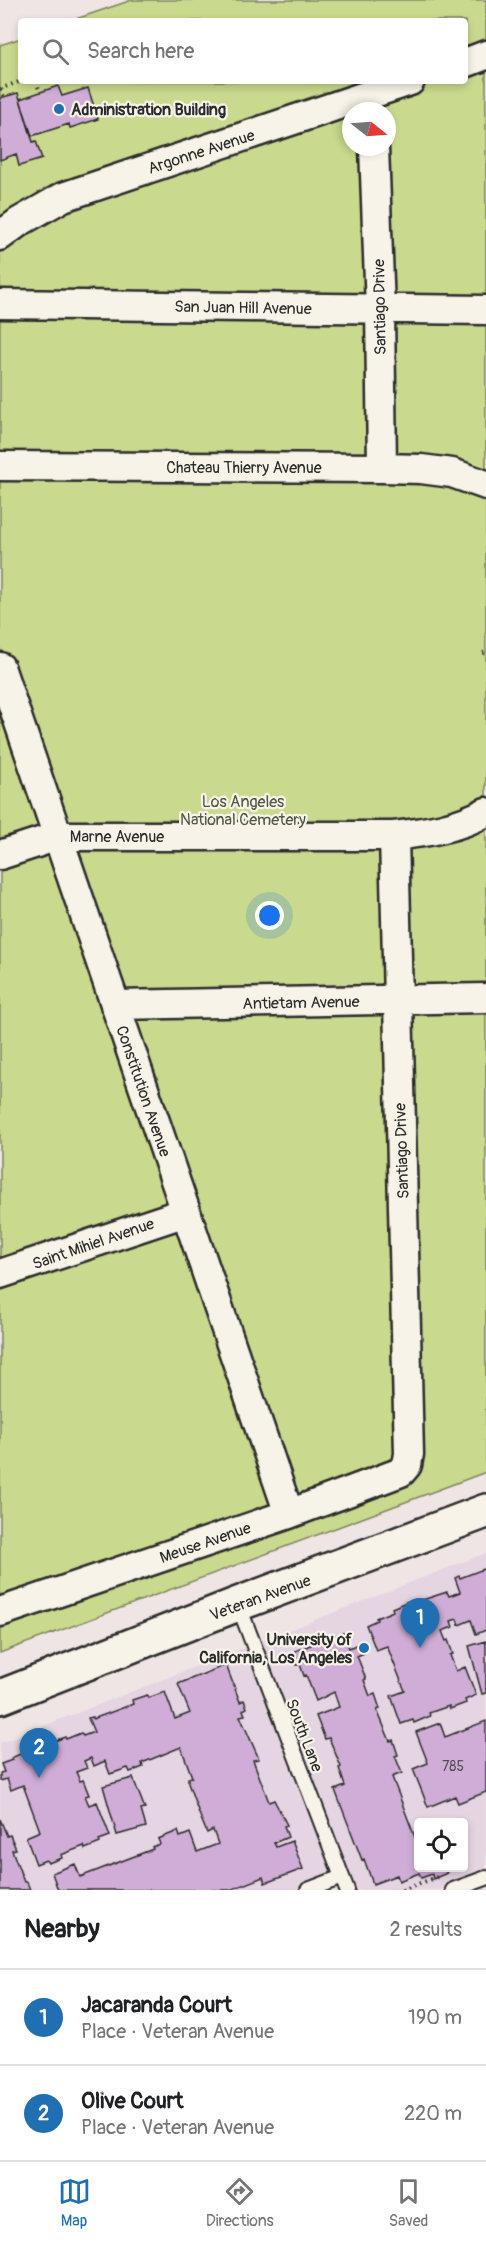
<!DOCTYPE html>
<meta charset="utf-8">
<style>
:root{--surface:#fff;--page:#f6f6f6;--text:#202124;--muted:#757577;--line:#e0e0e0;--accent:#1f6fb2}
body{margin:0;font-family:Pangolin,sans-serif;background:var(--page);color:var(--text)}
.controls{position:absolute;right:18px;bottom:18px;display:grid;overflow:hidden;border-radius:6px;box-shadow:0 3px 9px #0003}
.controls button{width:54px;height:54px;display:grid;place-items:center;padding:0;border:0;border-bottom:2px solid var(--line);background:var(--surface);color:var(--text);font:30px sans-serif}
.compass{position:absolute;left:342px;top:102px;width:54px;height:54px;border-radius:50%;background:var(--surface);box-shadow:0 3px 9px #0003;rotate:107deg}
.you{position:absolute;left:270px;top:916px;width:21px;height:21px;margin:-15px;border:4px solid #fff;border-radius:50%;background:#1a73e8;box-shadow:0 0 0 9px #1a73e833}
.badge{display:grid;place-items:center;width:39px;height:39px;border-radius:50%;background:var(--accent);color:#fff;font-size:20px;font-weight:700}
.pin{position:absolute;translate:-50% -50px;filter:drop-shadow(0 2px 3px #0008)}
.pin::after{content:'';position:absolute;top:32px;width:21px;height:18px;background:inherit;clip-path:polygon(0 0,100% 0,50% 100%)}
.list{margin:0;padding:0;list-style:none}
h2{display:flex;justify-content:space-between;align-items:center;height:78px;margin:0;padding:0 24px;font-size:26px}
h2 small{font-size:20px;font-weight:400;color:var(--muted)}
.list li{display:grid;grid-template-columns:39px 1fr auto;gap:18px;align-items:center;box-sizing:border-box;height:96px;padding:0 24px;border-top:2px solid var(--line)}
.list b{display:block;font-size:22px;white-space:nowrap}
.list p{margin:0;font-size:20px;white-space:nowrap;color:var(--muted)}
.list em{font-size:20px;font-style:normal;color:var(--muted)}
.icon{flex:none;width:33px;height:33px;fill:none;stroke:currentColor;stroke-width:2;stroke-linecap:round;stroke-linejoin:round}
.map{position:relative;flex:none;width:486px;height:1890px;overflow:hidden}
.search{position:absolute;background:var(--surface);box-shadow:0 3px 9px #0003;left:18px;right:18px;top:18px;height:66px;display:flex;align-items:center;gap:15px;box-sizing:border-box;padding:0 21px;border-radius:6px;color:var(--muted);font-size:22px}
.sheet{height:270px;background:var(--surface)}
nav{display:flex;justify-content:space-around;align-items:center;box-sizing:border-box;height:84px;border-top:2px solid var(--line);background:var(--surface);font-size:16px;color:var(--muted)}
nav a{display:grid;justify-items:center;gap:3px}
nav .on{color:var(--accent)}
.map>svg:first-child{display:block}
</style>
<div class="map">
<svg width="486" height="1890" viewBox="0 0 486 1890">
<rect width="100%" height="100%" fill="#efe5e5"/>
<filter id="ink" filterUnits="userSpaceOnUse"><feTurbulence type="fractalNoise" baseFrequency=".0167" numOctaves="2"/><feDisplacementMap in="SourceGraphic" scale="12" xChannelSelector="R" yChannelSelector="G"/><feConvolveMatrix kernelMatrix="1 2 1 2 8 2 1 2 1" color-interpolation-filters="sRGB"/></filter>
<g filter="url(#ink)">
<path fill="#e5d4e1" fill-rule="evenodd" d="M486 1553V1890H0V1743ZM418 1822H464V1868H418Z"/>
<path fill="#c9d98d" stroke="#7a825c" stroke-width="1.5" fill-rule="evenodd" d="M132 0H486V1472L0 1653V45L21 38V81H465V21H70ZM351 111H387V147H351Z"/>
<path fill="#cfadd7" stroke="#2b2b2b" stroke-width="1.5" d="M58 86 62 96 88 88 98 119 70 128 69 124 32 136 20 99Z
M18 93 33 142 36 141 42 159 19 166 16 154 0 160V98Z
M486 1568V1630L476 1634 471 1620 459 1625 457 1619 451 1621 453 1627 442 1631 446 1641 448 1640 453 1654 450 1655 456 1671 465 1667 476 1695 465 1700 466 1703 450 1709 449 1706 429 1713 430 1716 414 1723 413 1720 401 1724 391 1696 405 1691 387 1646 376 1650 366 1625 377 1620 376 1618 393 1611 392 1608 406 1602 407 1605 447 1592 449 1596 460 1592 455 1578 459 1576 460 1578Z
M343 1633 349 1648 360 1643 364 1653 357 1656 366 1679 364 1680 370 1696 375 1694 380 1709 377 1710 390 1741 393 1740 398 1755 395 1756 402 1773 392 1777 416 1840 418 1839V1868H454L445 1871 447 1873 433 1879 432 1874 421 1878 419 1873 399 1881 397 1875 373 1884 364 1859 362 1860 335 1790 345 1786 339 1768 341 1767 329 1738 325 1739 316 1716 339 1707 334 1692 316 1701 306 1675 304 1676 300 1664 297 1665 294 1658 297 1656 295 1651 313 1644 312 1639 325 1634 327 1638Z
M486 1641V1693L482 1694 469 1646Z
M226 1665 240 1702 244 1700 247 1708 243 1710 245 1715 240 1716 259 1759 253 1760 269 1802 274 1800 287 1825 284 1826 288 1837 274 1843 276 1847 292 1841 303 1869 265 1883 263 1877 230 1890H58L52 1873 75 1864 80 1877 153 1849 152 1847 160 1844 158 1839 178 1831 180 1837 190 1833 197 1852 218 1844 213 1830 207 1833 200 1816 188 1783V1778L192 1777 181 1747 142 1763 143 1767 130 1772 128 1768 110 1774 105 1761 94 1766 91 1758 84 1761 87 1768 76 1772 80 1781 83 1780 89 1795 85 1796 89 1805 97 1802 110 1836 99 1840 100 1843 85 1849 84 1846 61 1855 62 1858 48 1863 46 1860 36 1864 26 1837 40 1831 23 1785 11 1790 7 1779 0 1781V1773L4 1772 1 1764 12 1760 11 1758 27 1751 26 1748 40 1743 41 1746 65 1737 66 1739 81 1733 83 1736 94 1732 88 1718 93 1717V1719L133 1704 132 1700 147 1695 148 1698 165 1692 175 1719 190 1713 178 1684Z
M486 1721V1792L458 1803 455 1796 428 1807 413 1769 428 1763 416 1732 440 1723 445 1737Z
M133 1778 145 1809 141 1810 146 1827 117 1835 103 1786Z
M0 1819 7 1836 10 1835 16 1849 12 1850 24 1882H27L30 1890H0Z"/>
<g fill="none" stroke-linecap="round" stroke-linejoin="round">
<g stroke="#2b2b2b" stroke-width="18">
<path id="service" d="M238 1604 342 1877
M308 1890 342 1877 347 1890
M453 1890 486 1878"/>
</g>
<g stroke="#2b2b2b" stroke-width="33">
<path id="minor" d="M465 63 486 55
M374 147 380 309 382 468
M0 236 19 222 63 197 410 81
M0 304 486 310
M0 466 382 468 421 469 452 473 486 485
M0 667 289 1514
M0 855 58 836H394C427 832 457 828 486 812
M115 1005 486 998
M0 1274 186 1212
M0 1612 289 1514 401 1472 407 1465 409 1454 394 836"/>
</g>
<g stroke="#2b2b2b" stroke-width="38">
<path id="tertiary" d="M0 1697 238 1604 486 1511"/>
</g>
<path stroke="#2b2b2b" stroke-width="4" stroke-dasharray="1.5 4.5" stroke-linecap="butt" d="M36 81 40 92
M0 89 21 81
M1 89 4 97
M483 653 486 652
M402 1890 437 1877"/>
<use href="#service" stroke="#f7f3e8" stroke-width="14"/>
<use href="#minor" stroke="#f7f3e8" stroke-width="28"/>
<use href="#tertiary" stroke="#f7f3e8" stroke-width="33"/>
</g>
</g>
<g fill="#1f6fb2" stroke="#f7f3e8" stroke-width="2">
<circle cx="59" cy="109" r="6"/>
<circle cx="364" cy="1648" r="6"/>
</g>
<g text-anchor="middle" stroke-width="4.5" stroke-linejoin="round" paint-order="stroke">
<g font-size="14" fill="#544c56">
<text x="453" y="1771">785</text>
</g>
<g font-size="16" font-weight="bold" fill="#2b2b2b" stroke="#f7f3e8" text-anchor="start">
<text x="71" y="115">Administration Building</text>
<text x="352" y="1645" text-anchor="end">University of<tspan x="352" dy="18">California, Los Angeles</tspan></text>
</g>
<g font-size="16" fill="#2b2b2b" stroke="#f7f3e8">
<text transform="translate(201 151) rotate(-18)" y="6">Argonne Avenue</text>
<text transform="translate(243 307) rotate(1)" y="6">San Juan Hill Avenue</text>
<text transform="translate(379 307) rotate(-91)" y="6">Santiago Drive</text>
<text x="244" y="473">Chateau Thierry Avenue</text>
<text x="117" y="842">Marne Avenue</text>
<text transform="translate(301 1002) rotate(-1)" y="6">Antietam Avenue</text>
<text transform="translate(144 1091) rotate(71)" y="6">Constitution Avenue</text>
<text transform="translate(401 1151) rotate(-92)" y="6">Santiago Drive</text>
<text transform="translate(93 1243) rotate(-19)" y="6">Saint Mihiel Avenue</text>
<text transform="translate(205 1542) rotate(-19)" y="6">Meuse Avenue</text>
<text transform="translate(260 1597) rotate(-20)" y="6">Veteran Avenue</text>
<text transform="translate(305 1735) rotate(69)" y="6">South Lane</text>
</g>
<g font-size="16" fill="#525644" stroke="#f7f3e8">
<text x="243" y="807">Los Angeles<tspan x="243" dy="18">National Cemetery</tspan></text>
</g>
</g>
</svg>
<div class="controls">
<button><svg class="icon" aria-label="locate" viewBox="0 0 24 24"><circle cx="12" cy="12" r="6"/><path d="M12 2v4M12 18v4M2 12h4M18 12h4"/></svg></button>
</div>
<svg class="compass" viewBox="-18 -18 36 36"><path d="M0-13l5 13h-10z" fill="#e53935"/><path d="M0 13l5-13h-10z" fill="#757577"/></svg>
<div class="you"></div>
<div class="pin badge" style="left:420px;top:1648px">1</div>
<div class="pin badge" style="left:39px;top:1778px">2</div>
<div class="search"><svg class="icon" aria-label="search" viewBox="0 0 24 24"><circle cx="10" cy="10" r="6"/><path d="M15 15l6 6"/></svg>Search here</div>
</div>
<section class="sheet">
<h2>Nearby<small>2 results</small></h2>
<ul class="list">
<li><span class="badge">1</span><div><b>Jacaranda Court</b><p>Place · Veteran Avenue</p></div><em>190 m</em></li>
<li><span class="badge">2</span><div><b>Olive Court</b><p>Place · Veteran Avenue</p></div><em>220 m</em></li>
</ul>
</section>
<nav>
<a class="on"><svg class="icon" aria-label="map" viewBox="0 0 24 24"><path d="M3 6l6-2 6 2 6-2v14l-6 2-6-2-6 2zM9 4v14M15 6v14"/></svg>Map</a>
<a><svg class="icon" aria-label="directions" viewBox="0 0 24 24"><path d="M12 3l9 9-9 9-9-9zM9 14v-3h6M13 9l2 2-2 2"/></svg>Directions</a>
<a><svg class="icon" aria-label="saved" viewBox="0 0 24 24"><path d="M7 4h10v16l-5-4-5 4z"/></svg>Saved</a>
</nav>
